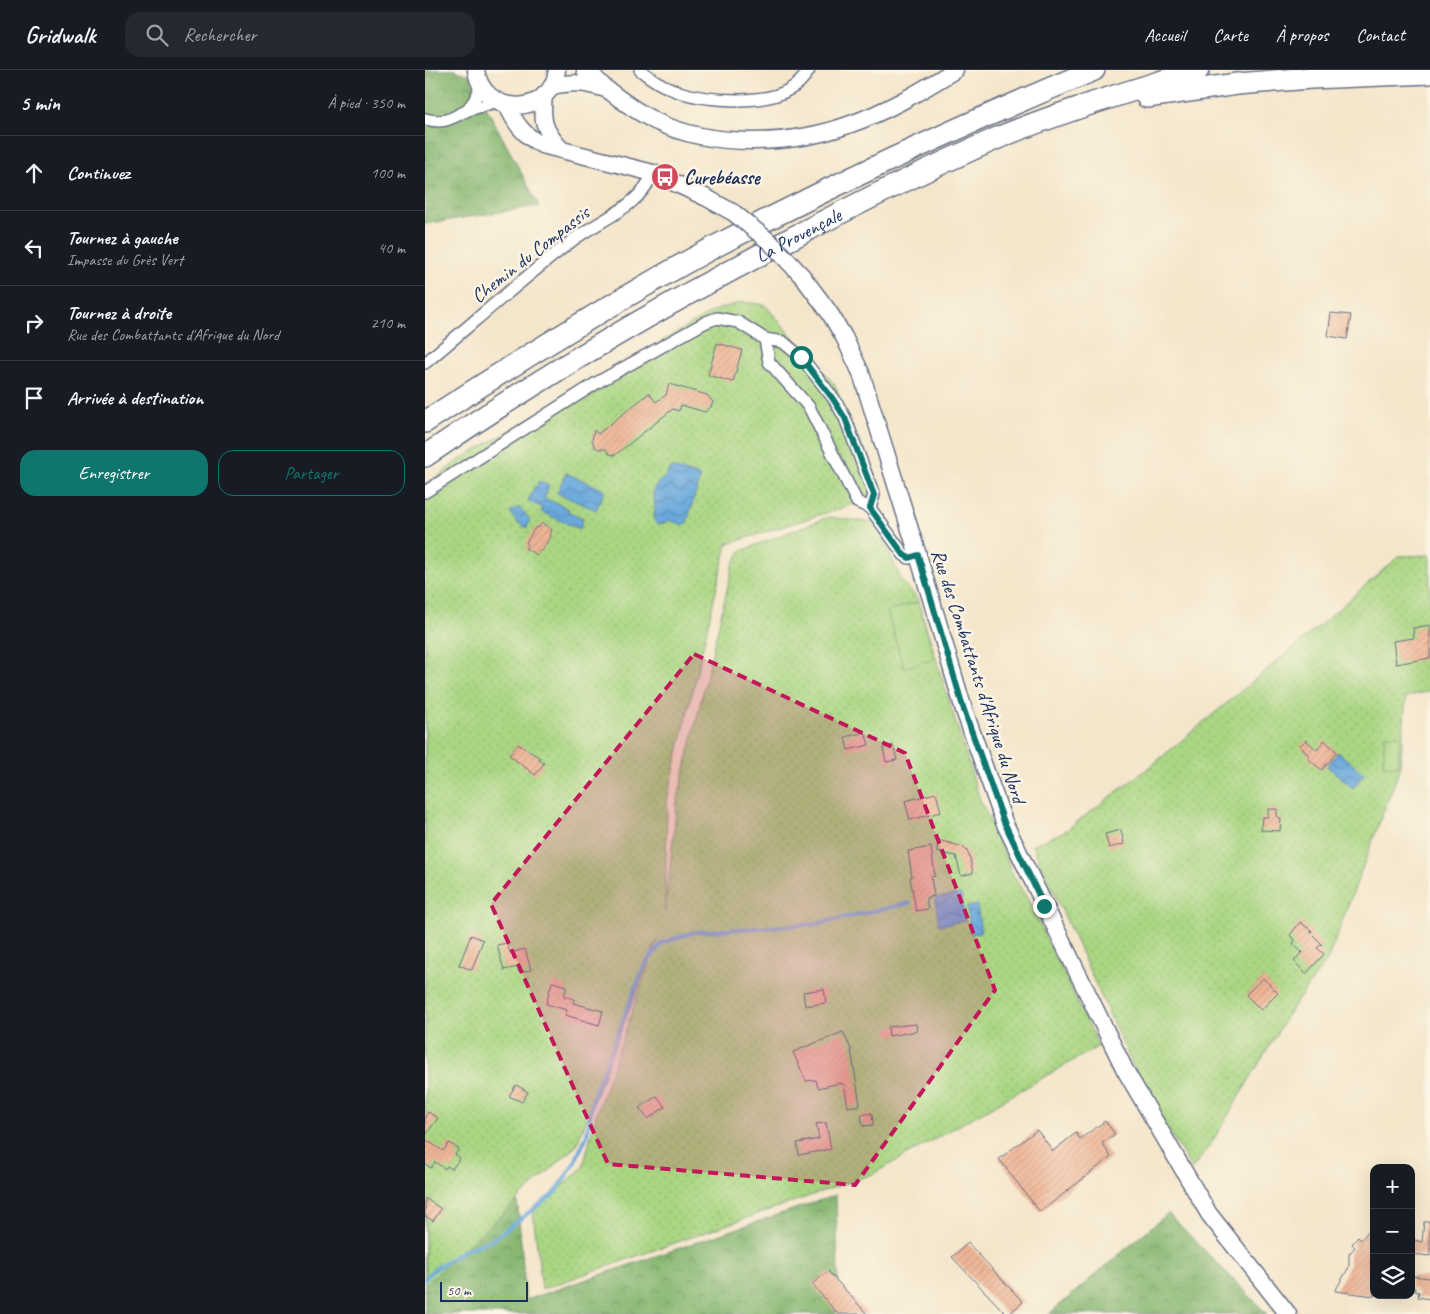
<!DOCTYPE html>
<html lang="fr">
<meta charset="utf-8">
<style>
:root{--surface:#171b24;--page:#242831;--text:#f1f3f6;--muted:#9ea1a6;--line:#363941;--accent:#0f766e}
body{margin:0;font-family:Caveat,sans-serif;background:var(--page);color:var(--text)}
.controls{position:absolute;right:15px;bottom:15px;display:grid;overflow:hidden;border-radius:10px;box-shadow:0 5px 20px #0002}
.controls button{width:45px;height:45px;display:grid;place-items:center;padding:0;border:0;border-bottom:1px solid var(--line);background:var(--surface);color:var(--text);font:25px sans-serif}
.scale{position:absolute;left:15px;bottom:12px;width:88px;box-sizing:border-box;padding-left:5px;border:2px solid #1b2f5e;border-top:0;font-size:14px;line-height:18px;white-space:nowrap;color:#1b2f5e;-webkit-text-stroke:4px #fcf5e5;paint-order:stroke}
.stop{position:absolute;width:15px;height:15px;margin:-11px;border:4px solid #0f766e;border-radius:50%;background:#fff}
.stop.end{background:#0f766e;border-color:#fff;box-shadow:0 1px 5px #0008}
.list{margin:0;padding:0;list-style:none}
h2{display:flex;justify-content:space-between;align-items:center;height:65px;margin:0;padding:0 20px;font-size:21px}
h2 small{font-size:16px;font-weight:400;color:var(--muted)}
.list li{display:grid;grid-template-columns:32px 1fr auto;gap:15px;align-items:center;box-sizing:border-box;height:75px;padding:0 20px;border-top:1px solid var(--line)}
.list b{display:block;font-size:19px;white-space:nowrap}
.list p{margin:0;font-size:16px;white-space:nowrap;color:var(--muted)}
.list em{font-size:16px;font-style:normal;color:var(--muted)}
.actions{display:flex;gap:10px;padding:15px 20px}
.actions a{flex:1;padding:11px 0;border:1px solid var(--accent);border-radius:15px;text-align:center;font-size:18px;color:var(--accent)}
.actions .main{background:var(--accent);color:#fff}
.icon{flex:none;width:28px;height:28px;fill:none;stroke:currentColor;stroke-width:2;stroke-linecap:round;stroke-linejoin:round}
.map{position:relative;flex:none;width:1005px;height:1244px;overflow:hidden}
header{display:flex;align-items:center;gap:30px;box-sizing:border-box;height:70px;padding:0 25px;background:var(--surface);border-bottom:1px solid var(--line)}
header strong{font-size:24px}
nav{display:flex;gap:28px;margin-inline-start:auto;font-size:18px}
.search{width:350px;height:45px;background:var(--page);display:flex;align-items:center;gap:12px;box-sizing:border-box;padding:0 18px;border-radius:15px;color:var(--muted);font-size:19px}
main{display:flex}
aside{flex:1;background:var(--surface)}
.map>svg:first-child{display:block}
</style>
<header>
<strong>Gridwalk</strong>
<div class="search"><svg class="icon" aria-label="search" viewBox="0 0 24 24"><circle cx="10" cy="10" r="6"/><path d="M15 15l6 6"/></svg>Rechercher</div>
<nav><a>Accueil</a><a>Carte</a><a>À propos</a><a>Contact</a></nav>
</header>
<main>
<aside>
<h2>5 min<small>À pied · 350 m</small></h2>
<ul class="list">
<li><svg class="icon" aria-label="ahead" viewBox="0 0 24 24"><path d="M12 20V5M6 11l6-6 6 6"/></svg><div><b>Continuez</b></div><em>100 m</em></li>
<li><svg class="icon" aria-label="left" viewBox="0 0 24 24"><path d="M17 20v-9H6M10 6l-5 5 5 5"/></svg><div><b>Tournez à gauche</b><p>Impasse du Grès Vert</p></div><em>40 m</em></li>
<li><svg class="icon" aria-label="right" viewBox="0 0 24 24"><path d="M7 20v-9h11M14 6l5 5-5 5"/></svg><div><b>Tournez à droite</b><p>Rue des Combattants d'Afrique du Nord</p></div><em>210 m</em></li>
<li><svg class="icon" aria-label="arrive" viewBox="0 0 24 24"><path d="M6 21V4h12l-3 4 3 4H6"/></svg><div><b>Arrivée à destination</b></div></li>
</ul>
<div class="actions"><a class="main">Enregistrer</a><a>Partager</a></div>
</aside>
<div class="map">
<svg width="1005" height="1244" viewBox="0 0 1005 1244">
<defs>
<pattern id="forest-crowns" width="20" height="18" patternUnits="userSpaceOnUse" patternTransform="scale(1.25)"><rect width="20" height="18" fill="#87b771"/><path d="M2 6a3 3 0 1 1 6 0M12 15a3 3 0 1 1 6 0" fill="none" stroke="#6e9560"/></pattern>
<pattern id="park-dots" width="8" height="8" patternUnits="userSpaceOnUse" patternTransform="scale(1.25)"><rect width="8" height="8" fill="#aad683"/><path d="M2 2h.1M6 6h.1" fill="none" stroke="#92b874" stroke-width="1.8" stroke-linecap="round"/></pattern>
<pattern id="water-waves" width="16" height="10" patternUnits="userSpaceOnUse" patternTransform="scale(1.25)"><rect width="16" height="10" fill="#6ba9dd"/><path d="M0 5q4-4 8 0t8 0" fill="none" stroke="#578ab6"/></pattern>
<pattern id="building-hatch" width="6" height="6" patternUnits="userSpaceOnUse" patternTransform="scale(1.25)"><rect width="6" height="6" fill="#efb595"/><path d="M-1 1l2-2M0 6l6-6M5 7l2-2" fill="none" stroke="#cc9c83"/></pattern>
</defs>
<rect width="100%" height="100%" fill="#fcf5e5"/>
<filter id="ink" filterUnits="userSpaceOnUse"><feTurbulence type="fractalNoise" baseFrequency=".02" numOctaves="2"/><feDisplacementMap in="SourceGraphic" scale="10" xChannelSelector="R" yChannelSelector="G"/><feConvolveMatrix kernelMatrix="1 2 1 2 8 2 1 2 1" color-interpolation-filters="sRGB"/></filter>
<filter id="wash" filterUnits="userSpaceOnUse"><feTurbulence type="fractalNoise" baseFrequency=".0096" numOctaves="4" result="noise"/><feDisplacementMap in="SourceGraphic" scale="20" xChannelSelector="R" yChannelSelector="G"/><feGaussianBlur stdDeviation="1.12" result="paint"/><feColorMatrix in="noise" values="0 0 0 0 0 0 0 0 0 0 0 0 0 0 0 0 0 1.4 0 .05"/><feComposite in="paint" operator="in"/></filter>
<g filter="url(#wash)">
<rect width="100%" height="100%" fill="#f4e6cb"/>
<path fill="url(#forest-crowns)" stroke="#517368" d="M0 0H29L44 5 114 136 0 154Z
M0 440 72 1003 93 1138 101 1230 411 1125 414 1244H0Z
M743 1143 842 1244H624Z"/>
<path fill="url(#park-dots)" stroke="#628270" d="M318 232 340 235 409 314 458 425 302 474 242 730 240 842 252 733 308 494 316 481 403 447 451 453 477 511 492 528 554 727 582 789 586 802 602 828 674 976 448 1104 117 1219 108 1142 158 1097 171 1045 232 870 151 1076 0 1215V417L31 392 290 240Z
M1005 485V621L981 627 975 698 903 889 867 938 786 1074 767 1099 719 1020 607 775 640 761 726 696 893 557 974 486Z"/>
<path fill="#aad683" stroke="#628270" d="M493 532 510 588 479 598 462 541Z
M960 665 975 666 973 696 958 695Z"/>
<path fill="url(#water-waves)" stroke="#436c9e" d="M247 398 272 405 275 408 262 452 259 455 243 450C238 455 229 457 229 447 228 443 231 440 230 436 229 430 227 425 229 420 231 411 240 411 245 399Z
M141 403 180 420 171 440 132 423Z
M114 411 124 416 119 428 144 439 143 442 158 448 155 459 116 442 118 438 103 431 110 416 112 417Z
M94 437 105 449 102 458 92 452 85 442Z
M913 682 939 704 928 718 902 696Z
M536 824 540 851 514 855 510 828Z
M552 835 556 862 546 864 542 837Z"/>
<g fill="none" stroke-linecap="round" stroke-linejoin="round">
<path stroke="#6ba9dd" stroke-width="4" d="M0 1209 7 1201 39 1180 67 1170 130 1123 149 1094 162 1065 168 1027 219 896 237 873 269 862 391 854 485 833"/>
</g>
<g id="blocks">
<path fill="url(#building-hatch)" d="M906 243 926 245 922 269 903 266Z
M292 273 317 280 308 312 283 305Z
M244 314 282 325 288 332 286 337 280 342 256 335 254 341 248 339 190 385 184 384 181 379H174L170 377 167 370 169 360 173 364 224 323 231 332 241 325Z
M117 453 127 460 125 465 126 466 117 481 115 480 112 485 100 478 103 474 101 472 111 457 113 458Z
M1005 555V588L971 594 968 571 989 568 988 558Z
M440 662 444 675 423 680 420 667Z
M881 670 892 680 899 670 912 682 897 700 883 689 885 687 875 676Z
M93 674 115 688 114 690 119 693 110 705 84 685Z
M468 675 472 690 461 692 458 678Z
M511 723 516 742 485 750 480 731Z
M843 739H852V747L856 748 855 761 836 760 837 747H843Z
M696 760 699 774 684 778 680 764Z
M513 770 538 777 542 781 545 788 548 803 536 806 531 786 512 782Z
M506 777 510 806 506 807 509 826 501 828 503 839 491 841 485 807H487L483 781Z
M875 852 887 861 886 863 897 874 892 878 899 884 881 904 869 891 877 882 868 874 870 870 865 865Z
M46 865 58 870 47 900 34 895Z
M82 873 85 883 100 879 106 900 94 903 93 897 79 900 72 875Z
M838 908 853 923 836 940 821 925Z
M127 912 142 916 139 926 149 929 148 933 178 941 174 955 140 945 142 940 121 934Z
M399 919 401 933 380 936 378 922Z
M491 954 492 961 464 966 463 957Z
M418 962 426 979 435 1035 423 1037 419 1014H416V1013L393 1018 391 1010 381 1011 368 982Z
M91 1015 103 1022 97 1032 84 1026Z
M232 1026 240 1037 223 1049 214 1038Z
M3 1042 13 1048 0 1066V1047Z
M447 1043 448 1055 438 1056 436 1045Z
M680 1051 690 1064 677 1073 686 1087 615 1142 574 1089 612 1060 628 1081 651 1063 655 1069Z
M401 1053 406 1079 374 1085 372 1073 394 1069 391 1054Z
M0 1069 18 1081 24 1073 34 1079 30 1084 35 1088 27 1099 22 1096 20 1099 10 1092 6 1098 0 1094Z
M0 1128 16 1139 8 1151 0 1146Z
M999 1152H1005V1186L986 1184V1169L997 1172Z
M949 1154V1226L910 1221 924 1197V1184L930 1177 927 1174 933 1167 936 1170Z
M543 1173 598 1232 584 1244H581L527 1187Z
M403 1201 442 1244H413L387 1214Z
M986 1206 1005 1208V1229L993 1227 994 1222 990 1221V1218H986Z"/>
</g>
</g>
<g filter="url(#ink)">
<use href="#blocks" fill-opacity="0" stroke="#676f84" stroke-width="1"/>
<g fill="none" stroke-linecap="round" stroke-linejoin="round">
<g stroke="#676f84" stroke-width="14">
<path id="street" d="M215 0C224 7 234 14 244 18 272 31 339 36 365 19 373 15 379 8 384 0
M41 41 49 31 56 15
M0 49C19 54 25 49 41 41 51 37 62 35 72 31
M340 269 344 292 384 337 432 432 445 438 479 485 484 488 493 485
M0 293C49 252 97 209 148 170 177 148 213 139 228 103
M0 422 173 312 281 252 292 248 313 252 340 269 358 272 376 287 409 329 420 348 449 425 445 438"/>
</g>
<g stroke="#676f84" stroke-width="19">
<path id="secondary" d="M51 0C58 47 126 48 132 0
M160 0C170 5 174 14 183 20 197 31 214 43 230 51 286 78 365 76 423 55 461 42 496 21 530 0
M127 16C149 11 160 13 181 19
M119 25C116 51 119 61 137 80
M82 35C90 53 98 65 117 75L228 103 280 127 309 143
M377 206 404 242 419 267 436 303 493 485 539 640 579 752 700 1000 784 1144 863 1244"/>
</g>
<g stroke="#676f84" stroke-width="24">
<g id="highway">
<path d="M722 27 812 14 886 8 1005 3"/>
<path d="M0 352C95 290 192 229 293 175 415 111 541 53 669 0"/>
<path id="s1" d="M0 386C113 309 231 239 352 176 425 137 499 100 575 67 640 40 707 21 773 0"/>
</g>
</g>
<use href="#street" stroke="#fff" stroke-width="11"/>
<use href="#secondary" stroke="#fff" stroke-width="16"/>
<use href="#highway" stroke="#fff" stroke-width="21"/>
<g stroke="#676f84" stroke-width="19" stroke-linecap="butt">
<path id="secondary-bridge" d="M309 143 346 173 377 206"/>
</g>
<use href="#secondary-bridge" stroke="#fff" stroke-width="16"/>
</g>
</g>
<g fill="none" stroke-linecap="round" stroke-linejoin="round" filter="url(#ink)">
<path stroke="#0f766e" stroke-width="6" d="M376 287 408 329 420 348 449 425 445 438 479 485 484 488 493 485 539 640 579 752 619 836"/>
</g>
<path fill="#c2185b" fill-opacity="0.2" stroke="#c2185b" stroke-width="4" stroke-dasharray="10 6" stroke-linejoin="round" d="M269 584 480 683 570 920 430 1115 183 1094 66 834Z"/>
<defs>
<g id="bus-disc" transform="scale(1.4375)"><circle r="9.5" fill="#d1495b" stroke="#fcf5e5"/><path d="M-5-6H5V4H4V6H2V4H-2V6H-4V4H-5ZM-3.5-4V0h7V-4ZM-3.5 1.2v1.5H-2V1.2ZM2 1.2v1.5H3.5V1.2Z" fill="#fff"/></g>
</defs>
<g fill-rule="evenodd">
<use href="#bus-disc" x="240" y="107"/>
</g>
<g text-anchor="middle" stroke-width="5" stroke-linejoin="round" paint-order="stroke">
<g font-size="20" font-weight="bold" fill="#1b2f5e" stroke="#fcf5e5" text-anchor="start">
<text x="259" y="114">Curebéasse</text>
</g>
<g font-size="20" fill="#1b2f5e" stroke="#fcf5e5">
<text dy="7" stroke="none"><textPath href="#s1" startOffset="434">La Provençale</textPath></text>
<text transform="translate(105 184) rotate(-38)" y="7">Chemin du Compassis</text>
<text transform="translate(554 606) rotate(72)" y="7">Rue des Combattants d'Afrique du Nord</text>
</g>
</g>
</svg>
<div class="controls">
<button>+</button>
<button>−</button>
<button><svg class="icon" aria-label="layers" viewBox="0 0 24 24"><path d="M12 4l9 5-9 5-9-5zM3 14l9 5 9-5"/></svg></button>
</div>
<div class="scale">50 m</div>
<div class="stop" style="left:376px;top:287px"></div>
<div class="stop end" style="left:619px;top:836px"></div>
</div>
</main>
